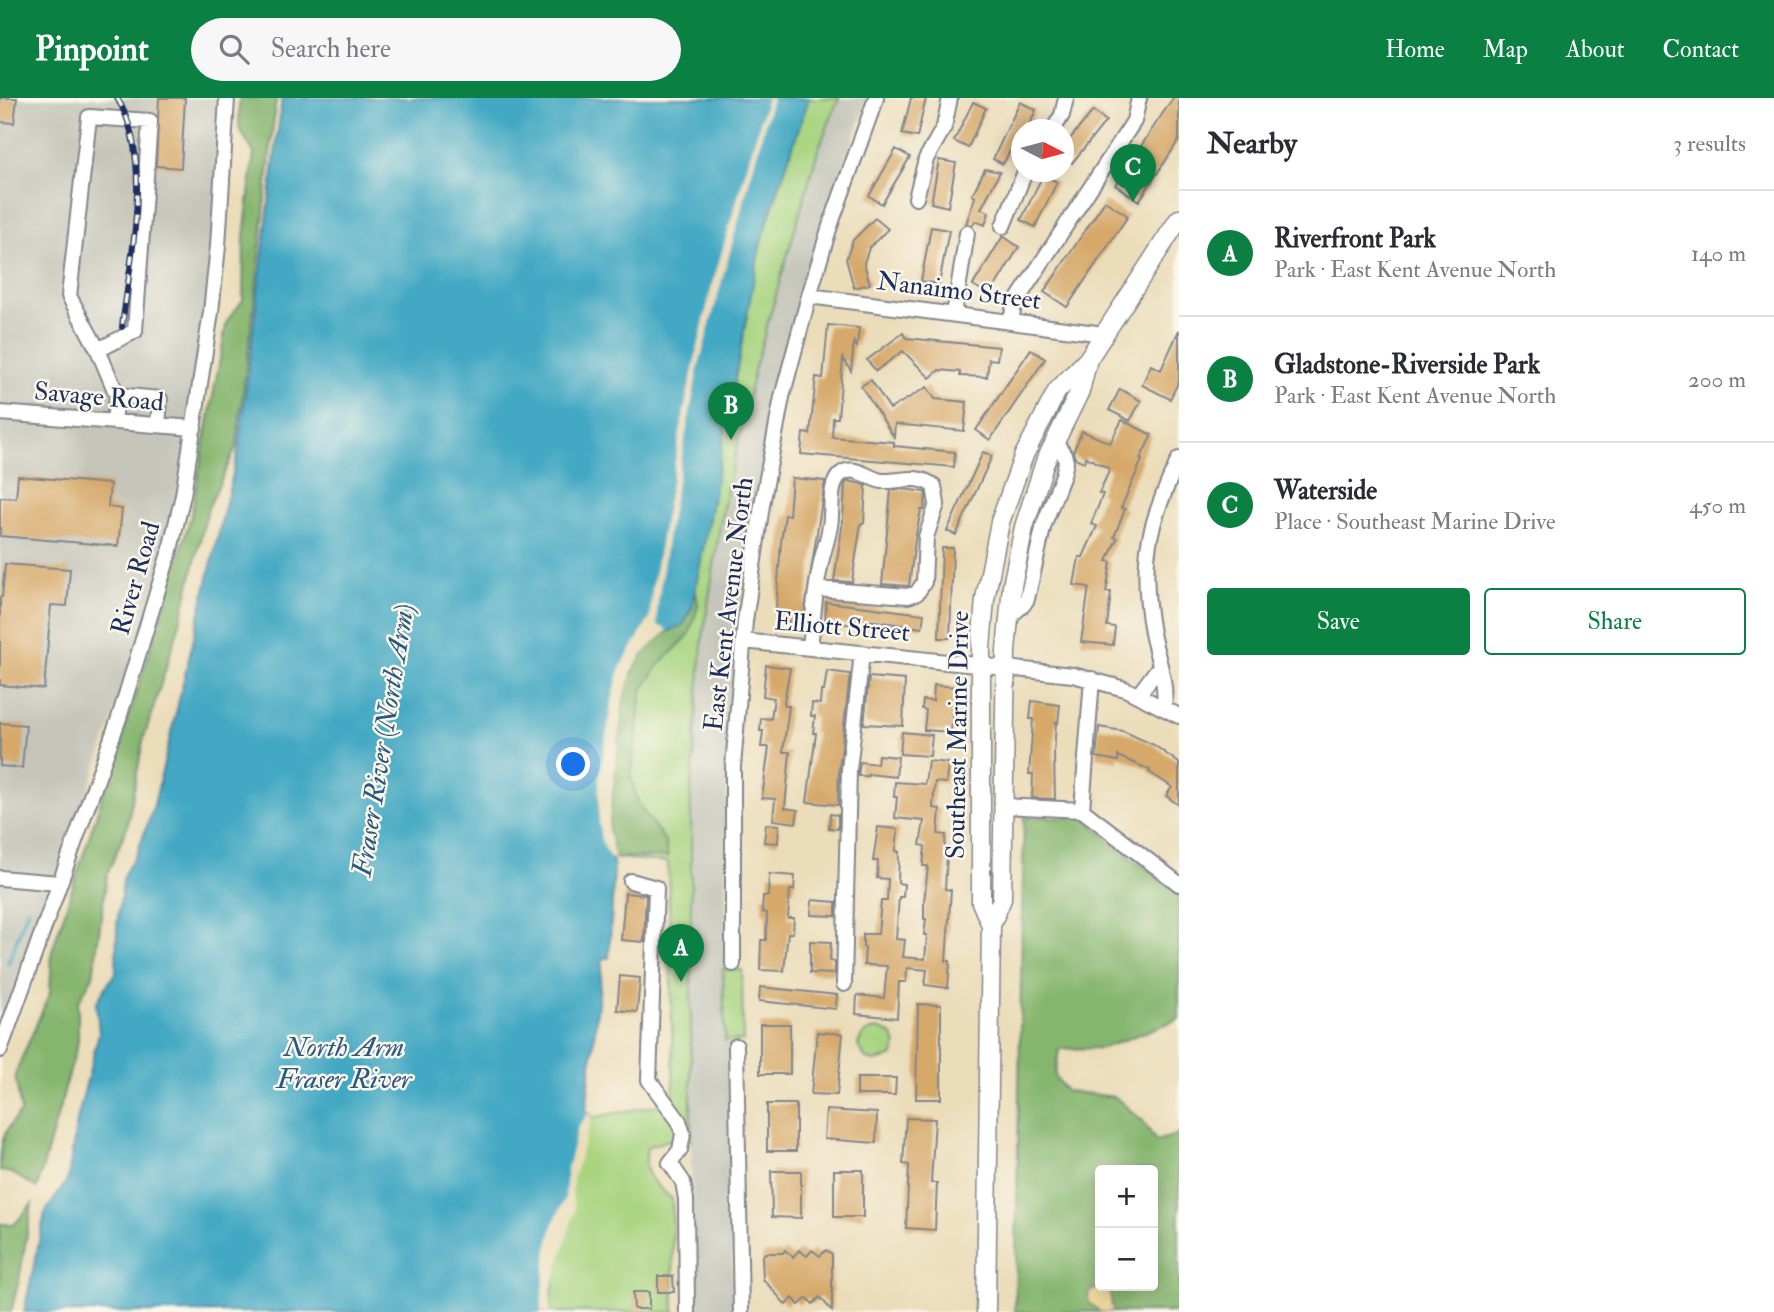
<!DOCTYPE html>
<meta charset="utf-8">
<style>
:root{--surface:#fff;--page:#f7f7f7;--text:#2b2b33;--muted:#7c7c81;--line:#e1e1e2;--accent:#0b8043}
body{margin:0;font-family:"IM FELL Double Pica",serif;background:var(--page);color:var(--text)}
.controls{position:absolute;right:21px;bottom:21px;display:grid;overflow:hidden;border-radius:7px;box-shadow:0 4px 18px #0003}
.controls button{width:63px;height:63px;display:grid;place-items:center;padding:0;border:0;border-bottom:2px solid var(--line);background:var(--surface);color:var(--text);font:35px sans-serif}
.compass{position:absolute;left:1011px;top:21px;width:63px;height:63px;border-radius:50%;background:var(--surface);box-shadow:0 4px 18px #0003;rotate:96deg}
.you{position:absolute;left:574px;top:667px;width:24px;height:24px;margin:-18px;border:5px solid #fff;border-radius:50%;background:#1a73e8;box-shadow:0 0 0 10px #1a73e833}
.badge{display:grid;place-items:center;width:46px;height:46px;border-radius:50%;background:var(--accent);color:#fff;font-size:23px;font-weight:700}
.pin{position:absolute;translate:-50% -58px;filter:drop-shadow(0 2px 4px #0008)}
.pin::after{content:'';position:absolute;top:37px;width:24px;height:21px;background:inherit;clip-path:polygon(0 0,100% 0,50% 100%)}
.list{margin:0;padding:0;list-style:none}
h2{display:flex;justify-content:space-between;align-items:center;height:91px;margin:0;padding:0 28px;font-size:30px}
h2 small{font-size:23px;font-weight:400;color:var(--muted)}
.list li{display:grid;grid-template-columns:46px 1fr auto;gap:21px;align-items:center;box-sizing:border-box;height:126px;padding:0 28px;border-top:2px solid var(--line)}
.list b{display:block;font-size:26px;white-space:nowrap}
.list p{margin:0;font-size:23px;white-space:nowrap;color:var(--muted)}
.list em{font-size:23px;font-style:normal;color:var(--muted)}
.actions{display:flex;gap:14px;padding:21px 28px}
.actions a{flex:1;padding:16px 0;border:2px solid var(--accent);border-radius:7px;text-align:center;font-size:24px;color:var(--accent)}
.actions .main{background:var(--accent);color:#fff}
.icon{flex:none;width:38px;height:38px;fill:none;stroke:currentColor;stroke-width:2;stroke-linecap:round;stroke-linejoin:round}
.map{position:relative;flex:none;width:1179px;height:1214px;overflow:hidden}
header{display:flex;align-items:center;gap:42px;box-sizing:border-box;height:98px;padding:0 35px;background:var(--accent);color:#fff}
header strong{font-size:33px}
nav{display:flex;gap:38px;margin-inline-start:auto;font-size:24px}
.search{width:490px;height:63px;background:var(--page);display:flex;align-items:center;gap:18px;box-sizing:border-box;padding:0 24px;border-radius:38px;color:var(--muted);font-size:26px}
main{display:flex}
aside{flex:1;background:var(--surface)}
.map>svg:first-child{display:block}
</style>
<header>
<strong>Pinpoint</strong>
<div class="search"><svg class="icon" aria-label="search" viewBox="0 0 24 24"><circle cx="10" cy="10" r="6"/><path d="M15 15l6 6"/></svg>Search here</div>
<nav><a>Home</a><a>Map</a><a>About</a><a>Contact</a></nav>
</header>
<main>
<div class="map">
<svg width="1179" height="1214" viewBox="0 0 1179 1214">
<rect width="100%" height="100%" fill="#fbf7ec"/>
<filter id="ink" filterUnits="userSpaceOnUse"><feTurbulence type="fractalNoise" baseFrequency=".0143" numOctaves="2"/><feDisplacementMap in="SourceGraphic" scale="14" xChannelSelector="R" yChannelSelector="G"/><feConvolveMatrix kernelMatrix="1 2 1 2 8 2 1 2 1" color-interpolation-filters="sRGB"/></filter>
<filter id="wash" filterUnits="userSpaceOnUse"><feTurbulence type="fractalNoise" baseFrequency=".00686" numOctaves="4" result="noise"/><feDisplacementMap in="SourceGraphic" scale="28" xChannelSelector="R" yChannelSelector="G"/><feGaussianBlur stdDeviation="1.57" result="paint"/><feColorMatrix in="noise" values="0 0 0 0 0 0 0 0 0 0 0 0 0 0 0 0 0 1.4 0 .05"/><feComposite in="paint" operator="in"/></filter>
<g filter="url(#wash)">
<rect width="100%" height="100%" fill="#ebddba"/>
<path fill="#c5c5b9" d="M0 0H227L218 148 170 452 0 952Z
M839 0H868L820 135 786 254 762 366 737 527 728 641 725 771 733 1214H695L691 1043V692L702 545 722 415 755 269 818 52Z"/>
<path fill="#a8d480" stroke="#62826f" stroke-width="2" d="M809 0H839L818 52 755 269 722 415 702 545 691 692V1043L668 1042 647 1049C642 1078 651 1082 672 1101L674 1214H549L568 1091 590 1020 674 1004 668 764 613 760 622 601 738 256 761 143Z
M723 871 742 872 743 943H725Z
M878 931C889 933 895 937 896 949L892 959 874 963 866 961 858 948C860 936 867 932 878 931Z"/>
<path fill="#86b66e" stroke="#507266" stroke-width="2" fill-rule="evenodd" d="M239 0H276L256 190 236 350 208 410 180 525 143 643 127 729 107 777 93 878 78 904V944L37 1090 12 1075 0 1073C0 1046 2 1034 21 1014L15 976 50 895 52 853 166 503 191 417 227 223 243 202 244 139 254 55 239 30Z
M694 479 698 508 689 537 659 567 642 592 631 680 639 707 665 743 668 759H614L608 731 623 601 628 583 642 557 668 532Z
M1024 719 1085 720 1113 747 1179 794V921L1103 950 1059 951 1055 978 1066 993 1115 999 1143 1023 1156 1043 1179 1036V1214H1015ZM1100 1072H1153V1188H1100Z
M32 1106 19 1182 11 1214H0V1126H15Z"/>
<path fill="#eeda9e" stroke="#84847e" stroke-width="2" d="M1101 1188 1110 1196 1113 1214H1100L1088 1204 1089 1194Z"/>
<path fill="#43a8c3" stroke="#2f6c90" stroke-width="2" d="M282 0H809L761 143 692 510 683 527 654 540 629 571 622 601 605 732 614 769 609 860H603L586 1012 591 1017 568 1091 549 1214H24L45 1115 68 1081 77 1022 99 935 96 905 116 873 117 826 124 776 137 755 153 711 238 354Z"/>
<path fill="#ebddba" d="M767 0H772L698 270 669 427 657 511V527L668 532 642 557 632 573 623 601 608 731 615 761 610 760 601 742 599 726V682L612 604 620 570 650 520 652 490 686 303 711 191Z
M589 1015 592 1019 573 1081 572 1097 575 1112 552 1190 550 1214H541L547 1151 554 1124 565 1100 567 1071 578 1029Z"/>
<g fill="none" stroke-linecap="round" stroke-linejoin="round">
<path stroke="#43a8c3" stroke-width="3.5" d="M8 865 28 811"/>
</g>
<g id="blocks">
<path fill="#d6a869" d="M0 0H17L14 25 0 24Z
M159 0H185L181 70 156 68Z
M911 0H926L917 39 902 36Z
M1173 0H1179V42L1139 103 1115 87Z
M973 4 986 10 968 50 954 43Z
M1020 4 1036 12 1027 32H1021V43L1018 52 1012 49 1003 66 993 61Z
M1093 13 1106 23 1072 65 1063 58V49Z
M896 51 910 59 882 106 869 98Z
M939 62 956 65 948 109 931 105Z
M985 71 1000 74 981 111 989 114 985 127 975 123 973 127 966 126 975 99 972 97Z
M1043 77 1057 84 1035 129 1021 122Z
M1105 103 1128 118 1067 209 1044 194Z
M875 120 888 131 869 150 864 165 870 186 854 190 846 161 853 142Z
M931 129 949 132 939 186 921 183Z
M1003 138 1019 149 990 197 973 187Z
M828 227 859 230 857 249 854 244 851 273 843 260 838 320H833L832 339 894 344V348L955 354 954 369 801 356 803 335 810 336 816 279 823 280Z
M1179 232V283L1170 301 1142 287 1151 267 1161 272Z
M903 235 906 240 999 249 997 262 989 261 987 279 960 278V274L939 272 930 280 903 253 876 273 867 262Z
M1031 251 1045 261 990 342 976 332Z
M871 282 890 311 927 289 935 301 967 304 964 333 895 326 894 339 861 288Z
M1120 291 1141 303 1130 323 1109 312Z
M1122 322 1152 337 1140 361 1142 362 1121 410 1125 411 1114 439 1117 440 1107 463 1111 464 1106 494H1111L1107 528 1115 529 1113 547 1081 544 1089 489 1074 487 1079 459H1083L1097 428 1091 426 1103 396 1099 395 1110 371 1086 359 1084 364 1075 360 1073 354 1082 333 1110 345Z
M983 354 992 358 956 437 947 433Z
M18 378 110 386 108 409 122 411 118 448 0 438V399L16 400Z
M792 380 825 383 803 525 775 522 781 444 785 417H789Z
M849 383 866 387 864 425H861L852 484 834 483 843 423 845 385Z
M903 391 925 394 926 398 924 412H921L915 442 909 488 882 486 891 392Z
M942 450H953L950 540H939Z
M5 466 70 471 67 508 51 507 44 591 0 587V499H2Z
M826 504 924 516 922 530 867 522 866 528 825 524Z
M766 567 790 570 784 604 785 608H789L783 654H790L785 710 798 712 796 725 773 722 775 701 762 700 769 649H761L763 633H760L761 620 771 621 774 600 763 598Z
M827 573 850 576 839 671 838 707 807 704 816 635H813L815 618H811L812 605 820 606 821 593H824Z
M869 579 905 582 903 628 864 626Z
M934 587 956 589 951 634 924 632 926 612 922 611 923 602 933 603Z
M1032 603 1060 607 1058 625 1056 624 1054 655 1055 701 1032 700 1033 676H1029L1033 621H1030Z
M0 625 26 627 22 670 0 668Z
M1099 629 1123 633 1154 647 1179 665V707L1166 698 1172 689 1149 674 1150 672 1118 658V663L1096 659Z
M902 634 932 637 930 658 900 656Z
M878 657 898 659 896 679 868 676V678H858L860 664 877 666Z
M928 663 948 665 946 685 935 684 933 710 940 711 938 736 946 737 944 757H947L945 791 951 792 946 863H950L948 890 925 887 927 872 907 870 906 884H899L897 920 856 916 857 897 884 900 887 868 864 867 865 849H863V836H878L881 803H887L888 781 877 780 878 763H873L878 729 898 731 896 753 899 754 898 785 904 786 903 799H899L896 841 905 842 903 859 925 861 927 837H924L926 821H924V804L928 768H923L925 748 920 747 924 723 895 720 897 699H894L895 684 925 686Z
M830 716 838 717V731L829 730Z
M766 726 779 727 778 745 764 744Z
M769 776 795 778 794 792H790L788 820H794L793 835H788L784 873 760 872 761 842H766L767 815 762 814 763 798H768Z
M625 795 646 797 644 844 621 842Z
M812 802 836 804V818L811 817Z
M810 843 831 844 830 863 835 864V876L810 875Z
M620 878 640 880 637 914 617 912Z
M760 889 837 897 836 911 759 903Z
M918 906 941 907V1001H916Z
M760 926H790V976H760Z
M817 934 843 936 837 997 811 996Z
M857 980H896L895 997H857Z
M767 1006H796V1053H767Z
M826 1012 877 1015 876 1045 824 1041Z
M906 1020 935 1021 931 1085H937L935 1132 906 1130 909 1067 903 1066Z
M834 1072H863V1119H834Z
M771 1073H801V1120L772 1119Z
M785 1152 793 1159 799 1152 807 1158 812 1152 820 1158 826 1152 832 1156V1213L820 1199 813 1206 807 1200 799 1207 793 1200 786 1207 763 1181 762 1159 765 1155H783Z
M658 1178H673L674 1194H658Z
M633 1194H649V1211H634Z"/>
</g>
</g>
<g filter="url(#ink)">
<use href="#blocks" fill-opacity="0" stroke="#83868c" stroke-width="2"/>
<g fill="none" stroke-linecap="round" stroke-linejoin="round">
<g stroke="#83868c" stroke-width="18">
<path id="minor" d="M1053 32 1062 17 1066 0
M916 100 926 61 944 29 950 0
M1003 128 1025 74
M809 198 1104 236
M954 216 967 135
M1011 223 1014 207 1134 23 1139 0
M98 252 135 233 150 23 89 19 69 198 98 252 117 297
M0 315 194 330
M114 324 117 297 160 301 158 327
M1008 520 1023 507 1027 501 1044 426 1063 377 1066 364 1064 356 1055 344
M743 543 1073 577 1125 591 1179 618
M810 550C813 524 814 496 820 470 822 456 828 442 830 428 833 413 828 386 841 376 854 366 869 381 882 383 901 384 917 375 934 388L937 406 926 439 924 484 917 495 908 498 817 491
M1139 596 1159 569
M1164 609C1167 583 1157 560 1152 535 1139 462 1148 426 1179 361
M1005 708 1082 712 1092 581
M1082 712 1179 786
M0 780 59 785
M631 783 656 790 649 982 679 1023 683 1036 680 1052 670 1065 683 1084 686 1101 687 1214
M733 866V669L745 523 762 407 782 299 809 198 829 131 876 0
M844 886 849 672 862 555
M736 948 741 1214
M0 952 119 620 170 452 183 397 211 214 218 148 227 0"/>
</g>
<g stroke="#83868c" stroke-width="21">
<path id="major" d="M991 827 981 804V550L985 501 1000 424 1024 357 1057 293 1088 261 1179 121
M986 1214 991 827 1002 801 1006 552 1012 488 1024 429 1045 364 1080 293 1088 261"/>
</g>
<use href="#minor" stroke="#fff" stroke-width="14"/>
<use href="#major" stroke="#fff" stroke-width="18"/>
<g stroke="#1b2f5e" stroke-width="6">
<path id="rail" d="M117 0C154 59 130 161 122 229"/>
</g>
<use href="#rail" stroke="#fbf7ec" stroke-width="3.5" stroke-dasharray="10" stroke-linecap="butt"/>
</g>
</g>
<g text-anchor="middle" stroke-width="5" stroke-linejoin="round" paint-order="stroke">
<g font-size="26" fill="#1b2f5e" stroke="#fbf7ec">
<text transform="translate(959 192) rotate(7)" y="9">Nanaimo Street</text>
<text transform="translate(99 298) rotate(5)" y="9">Savage Road</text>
<text transform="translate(135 480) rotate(-74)" y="9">River Road</text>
<text transform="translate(728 506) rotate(-83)" y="9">East Kent Avenue North</text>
<text transform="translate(842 528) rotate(5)" y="9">Elliott Street</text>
<text transform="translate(957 637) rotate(-89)" y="9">Southeast Marine Drive</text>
</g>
<g font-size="28" font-style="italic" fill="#295981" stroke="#fbf7ec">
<text transform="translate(382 642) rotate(-81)" y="10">Fraser River (North Arm)</text>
<text x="344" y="958">North Arm<tspan x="344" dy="32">Fraser River</tspan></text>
</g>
</g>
</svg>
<div class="controls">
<button>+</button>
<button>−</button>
</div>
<svg class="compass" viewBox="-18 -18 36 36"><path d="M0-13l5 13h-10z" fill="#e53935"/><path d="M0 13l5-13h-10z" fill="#7c7c81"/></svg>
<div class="you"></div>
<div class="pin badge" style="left:681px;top:884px">A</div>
<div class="pin badge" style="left:731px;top:342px">B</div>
<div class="pin badge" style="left:1133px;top:104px">C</div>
</div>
<aside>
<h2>Nearby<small>3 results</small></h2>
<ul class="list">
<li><span class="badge">A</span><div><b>Riverfront Park</b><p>Park · East Kent Avenue North</p></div><em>140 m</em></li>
<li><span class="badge">B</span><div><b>Gladstone-Riverside Park</b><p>Park · East Kent Avenue North</p></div><em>200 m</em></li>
<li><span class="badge">C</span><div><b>Waterside</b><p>Place · Southeast Marine Drive</p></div><em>450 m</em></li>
</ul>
<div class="actions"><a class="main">Save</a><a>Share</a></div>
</aside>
</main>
